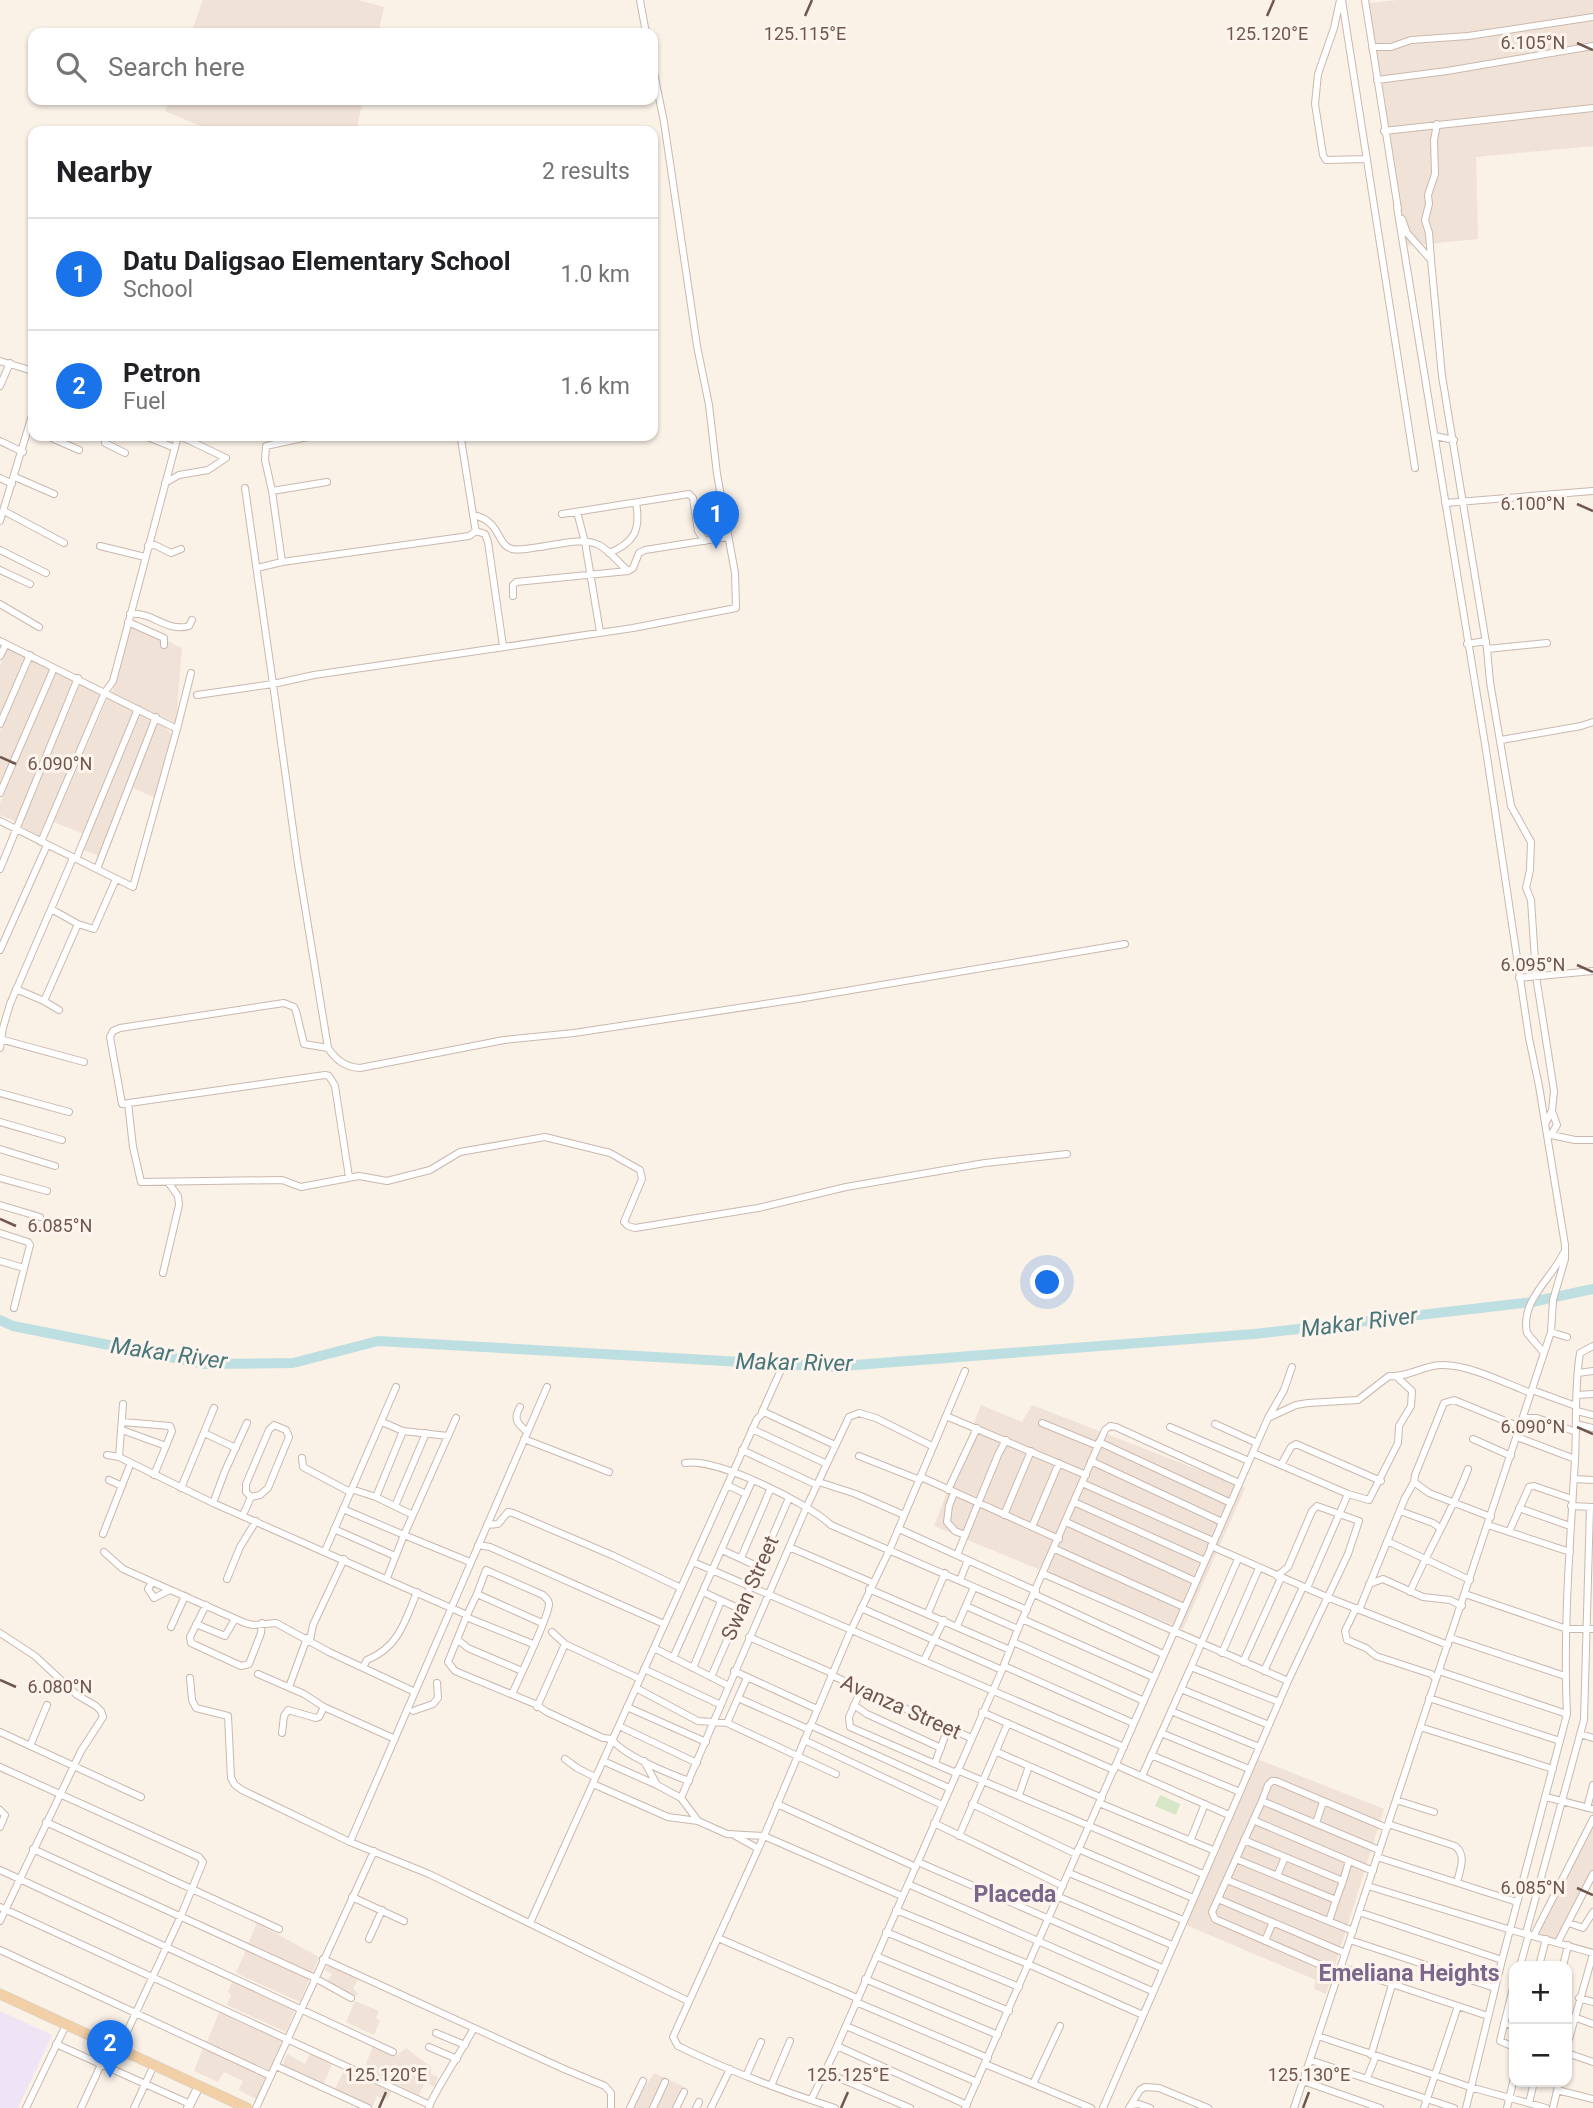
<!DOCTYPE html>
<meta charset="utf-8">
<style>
:root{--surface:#fff;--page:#f6f6f6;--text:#202124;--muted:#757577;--line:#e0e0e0;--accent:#1a73e8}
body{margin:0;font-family:Roboto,sans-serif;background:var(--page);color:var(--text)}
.controls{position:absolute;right:21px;bottom:21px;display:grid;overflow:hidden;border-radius:14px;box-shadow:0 2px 5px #0004}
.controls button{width:63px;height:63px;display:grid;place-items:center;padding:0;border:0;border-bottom:2px solid var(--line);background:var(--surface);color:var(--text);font:35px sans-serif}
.you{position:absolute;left:1048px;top:1283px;width:24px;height:24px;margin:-18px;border:5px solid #fff;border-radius:50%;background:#1a73e8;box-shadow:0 0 0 10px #1a73e833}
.badge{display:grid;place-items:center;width:46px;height:46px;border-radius:50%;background:var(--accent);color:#fff;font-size:23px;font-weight:700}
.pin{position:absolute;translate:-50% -58px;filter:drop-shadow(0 2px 4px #0008)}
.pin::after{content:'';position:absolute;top:37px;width:24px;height:21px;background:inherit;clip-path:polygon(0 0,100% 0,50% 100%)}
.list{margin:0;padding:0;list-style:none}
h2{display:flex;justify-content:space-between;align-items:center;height:91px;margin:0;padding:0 28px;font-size:30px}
h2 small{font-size:23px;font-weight:400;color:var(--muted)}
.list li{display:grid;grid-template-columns:46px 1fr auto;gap:21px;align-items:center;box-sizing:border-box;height:112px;padding:0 28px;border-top:2px solid var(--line)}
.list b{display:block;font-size:26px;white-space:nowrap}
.list p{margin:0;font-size:23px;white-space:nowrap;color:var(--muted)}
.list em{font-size:23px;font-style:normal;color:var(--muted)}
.icon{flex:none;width:38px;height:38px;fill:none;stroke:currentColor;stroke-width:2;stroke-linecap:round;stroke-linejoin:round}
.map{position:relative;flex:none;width:1593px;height:2108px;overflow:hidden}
.search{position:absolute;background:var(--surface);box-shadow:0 2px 5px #0004;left:28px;top:28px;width:630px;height:77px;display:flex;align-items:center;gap:18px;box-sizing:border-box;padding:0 24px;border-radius:14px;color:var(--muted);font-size:26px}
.panel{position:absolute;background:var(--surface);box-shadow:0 2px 5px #0004;left:28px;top:126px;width:630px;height:315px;border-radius:14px}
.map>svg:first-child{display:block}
</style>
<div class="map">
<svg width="1593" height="2108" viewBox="0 0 1593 2108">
<rect width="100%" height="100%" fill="#faf1e7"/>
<path fill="#f0e2d6" d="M203 0H358L384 7 378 33H191Z
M1398 0H1593V146L1476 157 1478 239 1406 246 1368 3Z
M169 100H363L356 131H212L165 111Z
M127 621 182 648 176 723 112 694Z
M8 648 28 657 0 720V665Z
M33 659 51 668 0 790V732Z
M56 671 77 680 17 822 0 815V803Z
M81 682 103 698 43 838 21 827Z
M108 697 134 712 84 834 54 822Z
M139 712 154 719 99 856 83 850Z
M156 718 173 736 156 798 133 788Z
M981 1405 1022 1422 1032 1405 1245 1488 1183 1629 934 1526Z
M1257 1759 1384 1809 1326 1994 1314 1989 1316 1980 1186 1925Z
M1593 1823V1870L1557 1940 1536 1933Z
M257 1923 319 1957 312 1974 248 1944Z
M246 1950 309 1979 300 2002 236 1973Z
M329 1964 358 1979 353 1988 358 1994 356 1996 327 1982 332 1974 325 1970Z
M232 1982 295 2010 286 2032 227 2005 231 1995 228 1992Z
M355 2001 379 2011 376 2018 380 2021 374 2035 346 2022Z
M220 2010 283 2039 269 2070 207 2042Z
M373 2046 396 2056 406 2048 431 2067V2074L438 2077 435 2087 425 2082 419 2095 364 2069Z
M203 2048 266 2076 256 2099 239 2090 243 2081 224 2072 218 2082 194 2071Z
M311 2052 333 2062 323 2085 282 2066 287 2054 305 2064Z
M345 2068 392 2090 387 2100 377 2096 373 2106 335 2089Z
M654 2073 666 2078 651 2108H632Z
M669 2080 685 2087 676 2108H656Z"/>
<path fill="#eee4f6" d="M0 2011 52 2035 18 2108H0Z"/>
<path fill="#d6e6c7" d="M1160 1795 1180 1804 1176 1815 1155 1806Z"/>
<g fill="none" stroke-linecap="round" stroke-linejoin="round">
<path stroke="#bedfe1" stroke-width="10" d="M0 1320 13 1326 205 1364 293 1363 378 1341 830 1367 1254 1334 1532 1302 1593 1289"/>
<g stroke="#cab8ae" stroke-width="8">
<path id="minor" d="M640 0 646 33
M1340 0 1334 28 1318 74 1315 104 1323 155 1326 160 1367 159
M1342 0 1415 468
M1365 0 1398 209
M1372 47H1391L1411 40 1468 36 1593 17
M653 68 664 122 697 346 709 405 717 474 735 573 736 608 633 628 314 675 273 684 297 858 328 1048C336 1060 345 1067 360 1068L504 1040 574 1033 804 998 1125 944
M1377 80 1447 71 1593 46
M1384 131 1593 108
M1402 219 1407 233 1431 260 1442 376 1487 649 1490 682 1511 806 1531 842 1530 870 1526 888 1531 900 1536 976 1554 1091 1552 1111 1546 1122
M1431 260 1429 233 1425 220 1429 204 1428 195 1435 174 1434 140 1437 124
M0 361 33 371
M0 386 10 363
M47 436 79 450
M106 436 105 443 125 453
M145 436 175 448
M1435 436 1454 440
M461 439 475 527 476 531 485 534 488 542 503 646
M0 441 23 452
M15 477 54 494
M0 478 12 484
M165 483 179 475 208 470 226 458 180 436
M272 491 265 460 266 446 312 436
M1445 503 1593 491
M4 511 64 543
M577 512 585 542 600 632
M562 514 689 494 693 498 698 531 705 541
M473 515C502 521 496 545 512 549 521 551 531 548 539 547 557 545 583 537 599 545 610 551 619 563 628 571
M0 521 33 412
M100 546 145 557
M148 546 155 545 171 553 181 549
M0 550 46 573
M609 553C634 543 641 530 636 503
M282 562 469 536 476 531
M257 568 282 562 272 491 327 482
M0 570 30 584
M513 596V585L516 582 628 571 633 568 639 553 645 550 728 537
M0 604 39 627
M130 614C153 611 166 633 189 626L192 620
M128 622 164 638V645
M0 641 177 729 133 887 0 821
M1467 644 1486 641
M1487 649 1547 643
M0 656 6 644
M197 695 273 684 245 488
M0 724 30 655
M177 729 191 673
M1501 740 1581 726 1593 722
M0 793 54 668
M41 842 105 692 113 681 178 436
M76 859 138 709
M0 869 78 678
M97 869 156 717
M51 909 78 924 94 929 116 879
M0 950 47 845
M1519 978 1593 971
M16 989 44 1001 78 924
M44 1001 59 1010
M0 1039 84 1062
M0 1048 3 1028 10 1004 73 858
M328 1048 304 1044 296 1011 294 1007 284 1003 120 1028 113 1031 110 1037 122 1104 325 1075 329 1076 335 1086 349 1177
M0 1093 69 1112
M128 1103 133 1147 141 1182 282 1180 301 1187 359 1176 387 1181 430 1170 460 1152 545 1137 610 1153 640 1170 642 1179 624 1222 628 1226 635 1228 758 1208 846 1187 985 1163 1067 1154
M1552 1111 1557 1125 1551 1135 1575 1140H1593
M0 1122 62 1140
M0 1149 55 1166
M0 1178 47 1191
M0 1205 40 1217
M0 1233 28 1242 30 1245 14 1308
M0 1261 24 1268
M163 1273 179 1205 178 1196 168 1182
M1551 1332 1567 1337
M1544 1353 1527 1333C1520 1300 1552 1279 1564 1252
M1578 1373 1593 1371
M1532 1390 1576 1406
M1577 1395 1593 1394
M520 1407C513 1419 517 1423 527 1432
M1577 1411 1593 1415
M762 1412 780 1372
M946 1416 1086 1475
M1270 1417 1296 1405 1308 1403 1358 1400 1389 1376C1407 1378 1424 1365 1442 1365 1468 1364 1507 1384 1531 1393
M456 1418 404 1535 470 1562
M1523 1418H1537L1576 1432
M122 1422 170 1426 172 1431 166 1446
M382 1422 403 1431 448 1436
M1042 1423 1098 1446
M1215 1424 1257 1443
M1576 1424 1593 1428
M274 1425 286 1430 289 1437 268 1488 260 1495 251 1497 246 1492V1484L269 1430Z
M1170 1427 1249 1461
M752 1429 827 1464
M122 1430 166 1446 154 1475
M204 1433 236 1448
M1517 1437 1575 1459
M524 1439 609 1472
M1473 1439 1511 1456
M1099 1442 1231 1503
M742 1450 817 1485
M1253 1453 1348 1494 1369 1500 1398 1443 1399 1426 1411 1406 1412 1391 1397 1377
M107 1455 119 1457 213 1503 467 1615 477 1594 542 1623
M859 1456 920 1480
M119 1457 123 1404
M302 1458 303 1467 350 1492
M1091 1461 1222 1522
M685 1463C718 1458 808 1503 831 1525L1027 1610
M1281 1465 1291 1447 1296 1444 1381 1481
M921 1477 1059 1539
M1574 1479 1593 1480
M109 1480 122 1486
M819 1482 856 1494 904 1515
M1414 1482 1429 1493 1491 1517
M1082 1483 1213 1541
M727 1485 746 1494
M181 1488 214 1408
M351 1489 376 1497 413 1515
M948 1490 977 1428
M954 1493 949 1506 947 1522 955 1531 965 1535
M376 1497 403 1431
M1074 1502 1205 1561
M213 1503 225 1471 247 1423
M395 1506 426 1433
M1571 1506 1593 1507
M1519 1508 1570 1526
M343 1509 404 1535 387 1578
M1400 1511 1433 1523 1440 1528
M243 1515 251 1497
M1004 1515 1031 1451
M1066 1522 1195 1581
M487 1525 498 1524 508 1512 513 1513 614 1556 681 1588
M1488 1525 1570 1552
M1032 1527 1059 1463
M334 1529 395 1556
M899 1529 1036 1591
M1509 1532 1529 1487 1534 1486 1572 1499
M103 1534 130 1465
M1387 1541 1470 1580
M478 1545 490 1547 664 1624
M1211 1546 1327 1597 1448 1645
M789 1547 873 1583
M1055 1549 1184 1607
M722 1550 759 1567
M325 1551 396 1387
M104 1552 123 1569 245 1623 253 1625 276 1623 329 1652 415 1692
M957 1555 998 1455 1006 1440
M741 1558 770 1490
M1238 1559 1191 1667 1279 1702
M693 1562 1124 1747
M1044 1574 1288 1681
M227 1579 240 1547 256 1521
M960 1580 968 1560
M152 1582 148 1589 154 1598 170 1590
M1369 1584 1383 1579 1423 1597 1450 1600 1462 1606
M1307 1588 1348 1494
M869 1589 1010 1650
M703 1592 740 1609
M1410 1592C1428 1550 1452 1512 1468 1469
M477 1594 486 1570 543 1595C546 1598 549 1600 549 1604 549 1615 519 1679 512 1694
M1034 1594 1163 1654
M1465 1594 1567 1629H1593
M206 1605 190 1637 191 1643 241 1666 249 1664 261 1633 262 1623
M966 1606 1018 1629
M861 1608 1002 1670
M1356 1608 1345 1631 1347 1640 1366 1648 1376 1656 1431 1674 1436 1679
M1359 1610 1405 1498 1414 1482 1415 1475 1444 1403 1454 1400 1520 1427
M928 1613 945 1573
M467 1615 448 1662 455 1671 535 1704 547 1712 603 1738 612 1739C622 1755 670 1774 689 1781
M466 1617 533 1644
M1022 1619 1153 1677
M196 1624 225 1636 235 1619
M957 1626 974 1587
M171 1627 185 1596
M552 1632 565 1644 640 1679
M0 1633 35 1656 77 1695 96 1706 101 1711 103 1717 81 1751 0 1921
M749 1637 832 1673
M1451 1638 1565 1676
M310 1640 313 1625 344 1559
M458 1640 468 1648 522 1671
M1013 1642 1142 1700
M654 1648 729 1686 807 1506 849 1417 859 1413 876 1418 932 1446
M1222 1653 1259 1568
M673 1658 752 1481
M924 1660 944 1620
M1243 1662 1281 1578
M1004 1666 1133 1723
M363 1667 367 1660C399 1647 405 1621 417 1592
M693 1668 721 1601
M644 1669 721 1705
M734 1671 817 1709
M1264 1671 1303 1587
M1439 1671 1567 1714
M258 1674 304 1694 324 1707 395 1739
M831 1675 971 1738
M711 1677 789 1498
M190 1678 192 1700 196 1708 228 1716 231 1778 235 1785 242 1790 350 1842 429 1874 688 2001
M747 1678 738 1698 808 1729
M289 1687 307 1638
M636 1688 698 1721 727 1723 836 1774
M1181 1689 1269 1725
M861 1690 849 1717 850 1727 956 1773
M1429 1698 1560 1741
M854 1705 867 1714 941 1748
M537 1707 565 1644
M627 1707 706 1742
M413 1711 433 1704 438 1698 437 1683
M1171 1711 1259 1747
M982 1712 1114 1770
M727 1723 738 1698
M810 1725 949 1788
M619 1726 697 1763
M1420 1727 1553 1769
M0 1732 141 1797
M282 1733 284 1716 288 1710 316 1718 319 1717 324 1707
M1161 1733 1249 1769
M1580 1734 1593 1738
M804 1740 942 1805
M30 1746 47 1705
M997 1752 1102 1798
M1151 1755 1240 1792
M565 1759 577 1768 595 1777
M603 1761 657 1785
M644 1761 657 1785 681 1798 698 1821 727 1834 764 1836 902 1896
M935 1763 948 1728
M1116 1765 1229 1815
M0 1767 199 1857 203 1862 180 1918 119 2049
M957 1770 1203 1874
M1142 1776 1191 1667
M593 1784 668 1817 698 1821
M1019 1795 1029 1766
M1546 1797 1593 1809
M681 1798 729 1686
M1396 1800 1434 1812
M1262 1801 1268 1785 1272 1781H1276L1387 1828
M1099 1803 1213 1850
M777 1804 916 1867
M972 1804 1076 1854
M1587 1808 1593 1785
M0 1810 5 1815 0 1827
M1253 1820 1373 1871
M46 1822 279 1929
M934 1823 1063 1886
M1316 1823 1323 1802
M1388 1824 1455 1846C1467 1855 1460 1870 1457 1882
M732 1834 757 1848
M959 1836 1008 1723
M1244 1840 1343 1881 1349 1861
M1190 1841 1205 1804
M350 1842 547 1387
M33 1849 315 1978 351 1998
M1078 1849 1193 1898
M1377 1857 1517 1902
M1236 1859 1336 1900 1343 1881
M918 1862 1162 1968
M0 1870 393 2052
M1069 1873 1183 1920
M1277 1876 1285 1857
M1227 1880 1353 1931
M908 1884 1152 1991
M1368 1886 1511 1930 1593 1953
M352 1897 404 1921
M1059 1897 1172 1945
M1218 1899 1345 1953
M0 1907 430 2105
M896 1910 1028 1964 1143 2015
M1359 1912 1502 1960
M1329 1921 1336 1900
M530 1923 757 1419 764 1412 835 1445
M1569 1923 1583 1928 1593 1912
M886 1932 1019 1987
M1526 1933 1584 1720 1590 1507
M1534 1935 1593 1819
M718 1938 857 1998
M369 1939 382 1910
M1350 1940 1495 1988
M1265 1941 1273 1922
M1558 1942 1593 1874
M0 1950 271 2076
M876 1956 1009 2011
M323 1959 564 2069 605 2086 611 2093V2108
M1520 1966 1529 1934
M1539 1966 1546 1939
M1563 1966 1568 1945
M1341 1967 1488 2016
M1339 1973 1215 1919 1212 1912 1262 1801 1379 1850
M865 1979 998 2035
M1514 1984 1500 2041 1514 2047
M1579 1998 1593 2002
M856 2002 988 2058
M1574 2017 1593 2024
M1504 2023 1514 2026
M846 2026 977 2082
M436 2033 465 2045
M1318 2036 1470 2087 1546 2108
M56 2044 190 2104
M837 2046 967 2105
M1567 2046 1593 1954
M429 2047 457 2059
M1567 2053 1593 2062
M1371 2055 1392 1985
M1310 2060 1454 2108
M985 2064 1091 2108
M276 2066 368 2108
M825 2072 910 2108
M746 2076 761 2042
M1367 2078 1376 2056
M1303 2081 1380 2108
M1033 2084 1060 2026
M771 2086 790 2041
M1557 2090 1593 2099
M811 2100 834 2053 1002 1670 1018 1629 1105 1430 1110 1426 1116 1427 1239 1483
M1529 2103 1534 2082
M1131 2105 1139 2104 1150 2108
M429 2106C442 2079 460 2054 474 2028
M26 2108 66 2025
M81 2108 110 2045
M134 2108 154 2065
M256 2108 374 1851
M630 2108 643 2081
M653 2108 665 2082
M676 2108 684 2092
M696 2108 699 2102
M711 2108 730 2069
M835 2108C782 2091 729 2071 678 2046L673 2037 764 1836 851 1630 890 1549 965 1371
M965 2108 1268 1418 1284 1390 1292 1367
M1103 2108 1288 1681 1348 1554 1359 1521 1317 1506 1312 1511 1288 1567 1277 1576
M1129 2108 1140 2090 1145 2087 1159 2088 1208 2108
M1294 2108 1551 1332 1553 1300 1565 1259V1245L1539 1086 1529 1038 1486 750 1397 207
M1424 2108 1458 2006
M1466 2108 1502 1960 1567 1714C1563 1630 1570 1544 1575 1460 1577 1425 1574 1388 1580 1353L1593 1346
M1507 2108 1514 2078
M1553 2108 1559 2082"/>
</g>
<g stroke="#cab8ae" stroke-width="10">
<path id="tertiary" d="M188 2108 199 2086"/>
</g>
<g stroke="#d7d0cd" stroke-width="11">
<path id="primary" d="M0 1994 247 2108"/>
</g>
<use href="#minor" stroke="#fff" stroke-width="6"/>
<use href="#tertiary" stroke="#fff" stroke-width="8"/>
<use href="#primary" stroke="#f1cfa7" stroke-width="10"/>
</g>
<path fill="none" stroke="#70574e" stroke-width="2.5" d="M805 16 812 0M1267 16 1274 0M1577 43 1593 50M1577 504 1593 511M0 757 16 764M1577 965 1593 972M0 1219 16 1226M1577 1427 1593 1434M0 1680 16 1687M1577 1888 1593 1895M379 2108 386 2092M841 2108 848 2092M1303 2108 1309 2092"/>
<g text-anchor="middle" stroke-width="6" stroke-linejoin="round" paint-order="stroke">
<g font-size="21" fill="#70574e" stroke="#fdf5ed">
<text transform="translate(750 1588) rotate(-66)" y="7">Swan Street</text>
<text transform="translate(901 1707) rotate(24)" y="7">Avanza Street</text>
</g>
<g font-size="23" font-style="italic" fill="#47777b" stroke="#fdf5ed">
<text transform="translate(1359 1322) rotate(-7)" y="8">Makar River</text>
<text transform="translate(169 1353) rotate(8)" y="8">Makar River</text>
<text transform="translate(794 1362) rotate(1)" y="8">Makar River</text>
</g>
<g font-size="23" font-weight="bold" fill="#7c668c" stroke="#fdf5ed">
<text x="1015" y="1902">Placeda</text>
<text x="1409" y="1981">Emeliana Heights</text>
</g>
</g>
<g font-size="18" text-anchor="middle" fill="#70574e" stroke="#fdf5ed" stroke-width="6" stroke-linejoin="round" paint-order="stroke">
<text x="805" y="40">125.115°E</text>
<text x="1267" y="40">125.120°E</text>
<text x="1533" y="49">6.105°N</text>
<text x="1533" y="510">6.100°N</text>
<text x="60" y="770">6.090°N</text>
<text x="1533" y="971">6.095°N</text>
<text x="60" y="1232">6.085°N</text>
<text x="1533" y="1433">6.090°N</text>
<text x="60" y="1693">6.080°N</text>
<text x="1533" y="1894">6.085°N</text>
<text x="386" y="2081">125.120°E</text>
<text x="848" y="2081">125.125°E</text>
<text x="1309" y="2081">125.130°E</text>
</g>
</svg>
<div class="controls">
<button>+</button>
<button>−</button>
</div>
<div class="you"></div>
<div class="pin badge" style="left:716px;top:549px">1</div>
<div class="pin badge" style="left:110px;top:2078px">2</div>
<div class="search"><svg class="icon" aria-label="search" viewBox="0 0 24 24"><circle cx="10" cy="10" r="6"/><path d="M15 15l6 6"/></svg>Search here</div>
<section class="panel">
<h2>Nearby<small>2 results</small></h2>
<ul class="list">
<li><span class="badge">1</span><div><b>Datu Daligsao Elementary School</b><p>School</p></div><em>1.0 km</em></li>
<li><span class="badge">2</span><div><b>Petron</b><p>Fuel</p></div><em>1.6 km</em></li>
</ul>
</section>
</div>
